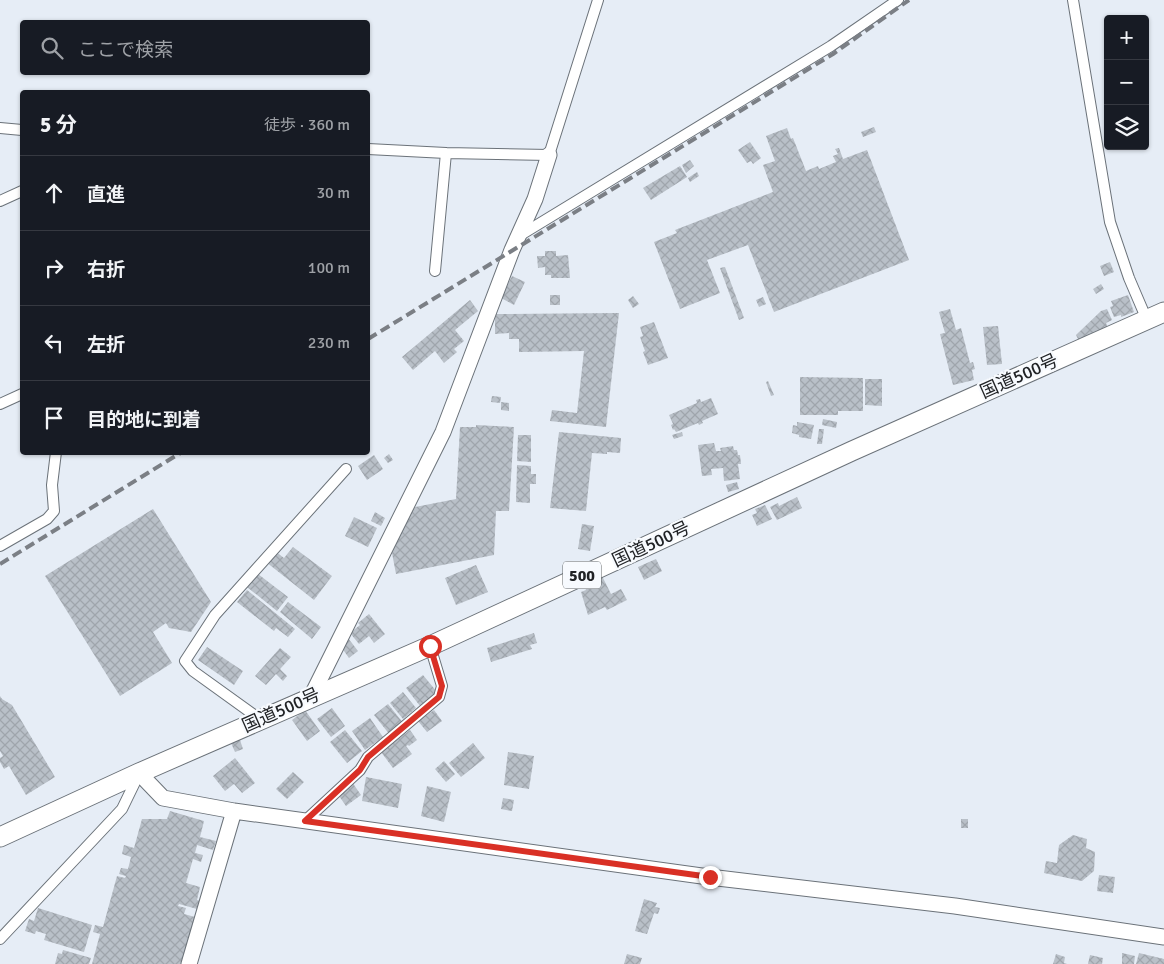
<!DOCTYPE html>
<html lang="ja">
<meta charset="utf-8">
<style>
:root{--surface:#171b24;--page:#242831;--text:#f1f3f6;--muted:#9ea1a6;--line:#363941}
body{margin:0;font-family:Signika,"Noto Sans JP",sans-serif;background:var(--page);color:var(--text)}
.controls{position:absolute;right:15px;top:15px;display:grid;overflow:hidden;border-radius:5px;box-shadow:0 1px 4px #0004}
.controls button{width:45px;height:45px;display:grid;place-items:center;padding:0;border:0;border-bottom:1px solid var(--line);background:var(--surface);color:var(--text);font:25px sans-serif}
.stop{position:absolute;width:15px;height:15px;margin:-11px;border:4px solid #d93025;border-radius:50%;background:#fff}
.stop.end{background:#d93025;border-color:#fff;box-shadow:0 1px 5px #0008}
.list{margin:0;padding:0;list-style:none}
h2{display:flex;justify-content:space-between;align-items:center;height:65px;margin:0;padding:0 20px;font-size:21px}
h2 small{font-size:16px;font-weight:400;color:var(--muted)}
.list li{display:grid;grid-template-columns:32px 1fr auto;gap:15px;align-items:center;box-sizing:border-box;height:75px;padding:0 20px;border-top:1px solid var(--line)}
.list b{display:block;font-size:19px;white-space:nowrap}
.list em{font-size:16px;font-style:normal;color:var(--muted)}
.icon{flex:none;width:28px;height:28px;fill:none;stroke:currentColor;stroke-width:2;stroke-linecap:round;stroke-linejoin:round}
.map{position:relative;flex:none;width:1164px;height:964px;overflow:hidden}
.search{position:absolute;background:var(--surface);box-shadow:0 1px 4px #0004;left:20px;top:20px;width:350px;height:55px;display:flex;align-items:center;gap:12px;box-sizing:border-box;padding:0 18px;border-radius:5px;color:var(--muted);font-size:19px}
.panel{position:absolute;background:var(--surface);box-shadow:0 1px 4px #0004;left:20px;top:90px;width:350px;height:365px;border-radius:5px}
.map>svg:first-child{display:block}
</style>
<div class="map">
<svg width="1164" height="964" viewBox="0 0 1164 964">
<defs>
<pattern id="building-cross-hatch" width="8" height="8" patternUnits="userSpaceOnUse" patternTransform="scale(1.25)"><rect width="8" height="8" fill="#b9c0c8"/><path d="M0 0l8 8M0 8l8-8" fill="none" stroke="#9fa5ac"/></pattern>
</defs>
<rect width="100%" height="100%" fill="#e6edf6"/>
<path fill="url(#building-cross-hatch)" d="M874 127 876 132 863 137 861 132Z
M787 128 791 139 793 138 806 171 818 166 819 169 836 162 833 156 838 154 835 149 839 148 843 159 867 150 909 260 774 312 748 245 707 260 720 293 680 309 654 242 677 233 675 230 773 192 763 165 775 161 766 136Z
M750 142 761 158 753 164 751 161 747 163 738 150Z
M690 160 694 166 686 173 682 165Z
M680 166 687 177 651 200 643 188Z
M697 172 699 176 690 182 688 178Z
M545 251H556V256L568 255 570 278H551V275H545V267L538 268 537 256H545Z
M1110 262 1114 272 1104 276 1100 266Z
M725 267 744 318 739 320 720 268Z
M512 276 525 282 514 305 501 298Z
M1101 284 1104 289 1096 294 1093 289Z
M550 295H560V305H550Z
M1128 295 1134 312 1121 317V315L1114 317 1110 307 1113 306 1111 301Z
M633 296 639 304 633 308 628 300Z
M763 297 766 304 759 307 756 300Z
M470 300 478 311 455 330 464 341 454 349 457 352 444 363 435 351 413 370 402 357Z
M950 309 956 330 961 328 970 363 973 362 975 369 972 370 974 380 953 385 940 334 945 333 939 312Z
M1107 309 1112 320 1106 323 1108 328 1079 341 1076 335 1101 311Z
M619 313 606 427 550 421 552 410 577 413 584 351 519 352V339H509V333L495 334V314Z
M654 322 668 358 648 365 643 352 645 351 640 337 643 336 640 327Z
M998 326 1002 364 987 365 983 327Z
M800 377 863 378V411H838V415H800Z
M865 379H882V406L865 405Z
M768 381 774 395 771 396 766 382Z
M492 396 501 397 500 403 491 402Z
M711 398 718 414 702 421 703 423 699 425 698 423 676 432 674 429 673 430 671 425 673 424 669 415 697 403 696 400 700 399 701 402Z
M501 402 509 403V411L501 410Z
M823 419 837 422 836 428 822 425Z
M797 422 814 425 811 439 799 437V435L792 433 793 425 797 426Z
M476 425 514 427 509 511H496L494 555 396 574 392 553 410 508 456 499 460 427H476Z
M819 429H824L822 444H817Z
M559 432 621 438 620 453 607 452V454L592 453 586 511 550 508Z
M682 432 683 436 674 439 672 435Z
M518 435H531V462L517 461Z
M714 443 716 451H721L720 448 733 446 734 450H737L738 455H740L741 464H738L740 479 724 481 723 468 711 469 712 475 702 476 698 445Z
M389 454 393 460 388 463 384 458Z
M374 455 383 469 367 480 358 466Z
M517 465 531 466V474H536V484H530V503L516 502Z
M737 482 739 489 728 492 726 485Z
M797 497 802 508 777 520 770 507 778 503 779 506Z
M765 505 772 519 757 526 752 515 757 513 755 509Z
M153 509 211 602 191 632 169 628 166 623 153 632 172 663 120 696 45 576Z
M375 512 385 518 381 526 371 521Z
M354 517 377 528 368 547 345 536Z
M582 524 594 526 590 551 578 549Z
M293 547 332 576 314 600 266 562 275 551 284 558Z
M656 559 662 571 644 580 638 567Z
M476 565 488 592 456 605 445 578Z
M258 574 288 597 277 611 247 587Z
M602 576 611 594 621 589 627 600 607 610 605 607 588 615 581 592 586 590 584 586Z
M247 590 295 629 288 637 276 628 274 631 237 602Z
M288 602 321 627 312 639 280 612Z
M369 614 385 634 374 643 369 636 359 644 350 633 360 625 358 623Z
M534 633 537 643 530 645 532 649 491 662 487 648Z
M348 638 358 651 349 658 339 644Z
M207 647 243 671 234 685 198 660Z
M280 648 291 657 280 669 287 676 283 681 276 674 266 685 255 676Z
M423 675 437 692 420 706 406 688Z
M403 692 416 708 403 719 390 703Z
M0 696 2 699 12 705 55 777 26 795 9 766 4 769 0 762V758L3 756 0 751Z
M388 704 404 724 390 735 374 715Z
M332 708 345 726 331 737 317 719Z
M305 710 320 731 307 741 292 720Z
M434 710 442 721 427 732 418 721Z
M370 718 383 737 365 750 352 731Z
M345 730 362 751 347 763 330 742Z
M410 730 417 740 409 746 408 745 406 746 412 754 393 768 381 752Z
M240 740 243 749 235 752 231 743Z
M473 743 485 758 461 777 449 763Z
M508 752 534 756 529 789 504 785Z
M235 758 255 783 242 793 234 784 225 791 213 776Z
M444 761 455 774 446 782 435 769Z
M293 772 304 782 287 799 276 789Z
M366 777 402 784 398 808 362 801Z
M352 782 361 795 346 806 337 793Z
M427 786 451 792 444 822 421 816Z
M503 798 514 800 512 811 501 809Z
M170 811 204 821 200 837 216 841 213 850 197 845 195 853 203 855 201 862 193 859 186 883 200 887 197 900 200 901 197 909 179 904 178 906 186 908 184 914 195 917 181 964H92L100 934 93 932 95 925 103 927 117 876 125 878 126 876 119 874 121 868 128 869 131 857 122 854 124 845 134 848 142 819H167Z
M961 819H968V828H961Z
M1073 835 1087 839 1086 848 1095 852 1094 871 1082 881 1044 873 1046 861 1057 863 1059 845Z
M1099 875 1115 877 1113 893 1097 891Z
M644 899 657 903 655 907 660 908 658 914 654 913 647 934 635 931Z
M38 908 92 925 84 952 44 940 46 934 36 931 35 934 25 931 29 919 34 921Z
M63 950 91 958 89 964H55L58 953 62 954Z
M1122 953 1135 956 1134 964H1122Z
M1139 953 1164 959V964H1136Z
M627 954 642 958 640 964H624Z
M1056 954 1065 957 1064 963 1067 964H1053Z
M1090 955 1103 958 1102 964H1088Z"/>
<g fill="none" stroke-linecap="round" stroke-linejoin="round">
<g stroke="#6b7279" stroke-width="12">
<path id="street" d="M1073 0 1110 222 1129 278 1147 320
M0 128 22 130
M368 149 446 153 549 155 598 0
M0 201 22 191
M519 236 831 46 898 0
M435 271 446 153
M0 404 22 394
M0 546 47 519 54 511 52 485 56 452
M261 720 193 671 185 661 215 615 346 469
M305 821 360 770 368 757 439 697 442 686 430 646
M0 939 122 809 139 774"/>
</g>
<g stroke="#6b7279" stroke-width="17">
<path id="secondary" d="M311 697 443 432 512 250 535 199 549 155
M139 773 163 798 234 811 709 877 955 906 1164 937
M189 964 234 811"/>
</g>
<g stroke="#6b7279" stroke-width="21">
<path id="highway" d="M0 837 139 773 430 646 852 451 1164 312"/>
</g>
<use href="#street" stroke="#fff" stroke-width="10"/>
<use href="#secondary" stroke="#fff" stroke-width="15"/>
<use href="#highway" stroke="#fff" stroke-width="19"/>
<path stroke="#7b7f85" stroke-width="4" stroke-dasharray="10 5" stroke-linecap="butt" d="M368 339 833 54 909 0
M0 564 182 452"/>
</g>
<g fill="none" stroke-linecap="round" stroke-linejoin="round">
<path stroke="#d93025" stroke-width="6" d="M430 646 442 686 439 697 368 757 360 770 305 821 710 877"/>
</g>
<g text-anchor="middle" stroke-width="4.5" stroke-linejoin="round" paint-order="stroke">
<rect fill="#f7fafe" stroke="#616467" stroke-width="1" x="563" y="561.5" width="38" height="27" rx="4"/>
<g font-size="16" font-weight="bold" fill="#212326">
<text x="582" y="581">500</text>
</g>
<g font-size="18" fill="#212326" stroke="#f7fafe">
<text transform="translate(1019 376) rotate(-24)" y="6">国道500号</text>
<text transform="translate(651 544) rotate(-25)" y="6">国道500号</text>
<text transform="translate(281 710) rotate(-24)" y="6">国道500号</text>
</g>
</g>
</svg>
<div class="controls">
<button>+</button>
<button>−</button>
<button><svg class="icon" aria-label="layers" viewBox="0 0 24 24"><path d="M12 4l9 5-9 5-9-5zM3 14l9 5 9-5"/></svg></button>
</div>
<div class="stop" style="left:430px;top:646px"></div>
<div class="stop end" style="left:710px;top:877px"></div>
<div class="search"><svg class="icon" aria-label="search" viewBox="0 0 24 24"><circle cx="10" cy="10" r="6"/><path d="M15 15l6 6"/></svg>ここで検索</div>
<section class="panel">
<h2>5 分<small>徒歩 · 360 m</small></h2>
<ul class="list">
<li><svg class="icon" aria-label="ahead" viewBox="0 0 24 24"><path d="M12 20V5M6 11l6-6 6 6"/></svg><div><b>直進</b></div><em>30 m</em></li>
<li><svg class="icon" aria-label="right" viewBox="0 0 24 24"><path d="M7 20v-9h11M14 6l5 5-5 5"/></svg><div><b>右折</b></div><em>100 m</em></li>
<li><svg class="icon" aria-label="left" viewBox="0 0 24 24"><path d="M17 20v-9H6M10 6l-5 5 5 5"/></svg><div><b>左折</b></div><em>230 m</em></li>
<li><svg class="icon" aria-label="arrive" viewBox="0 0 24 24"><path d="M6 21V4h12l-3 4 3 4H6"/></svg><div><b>目的地に到着</b></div></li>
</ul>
</section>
</div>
